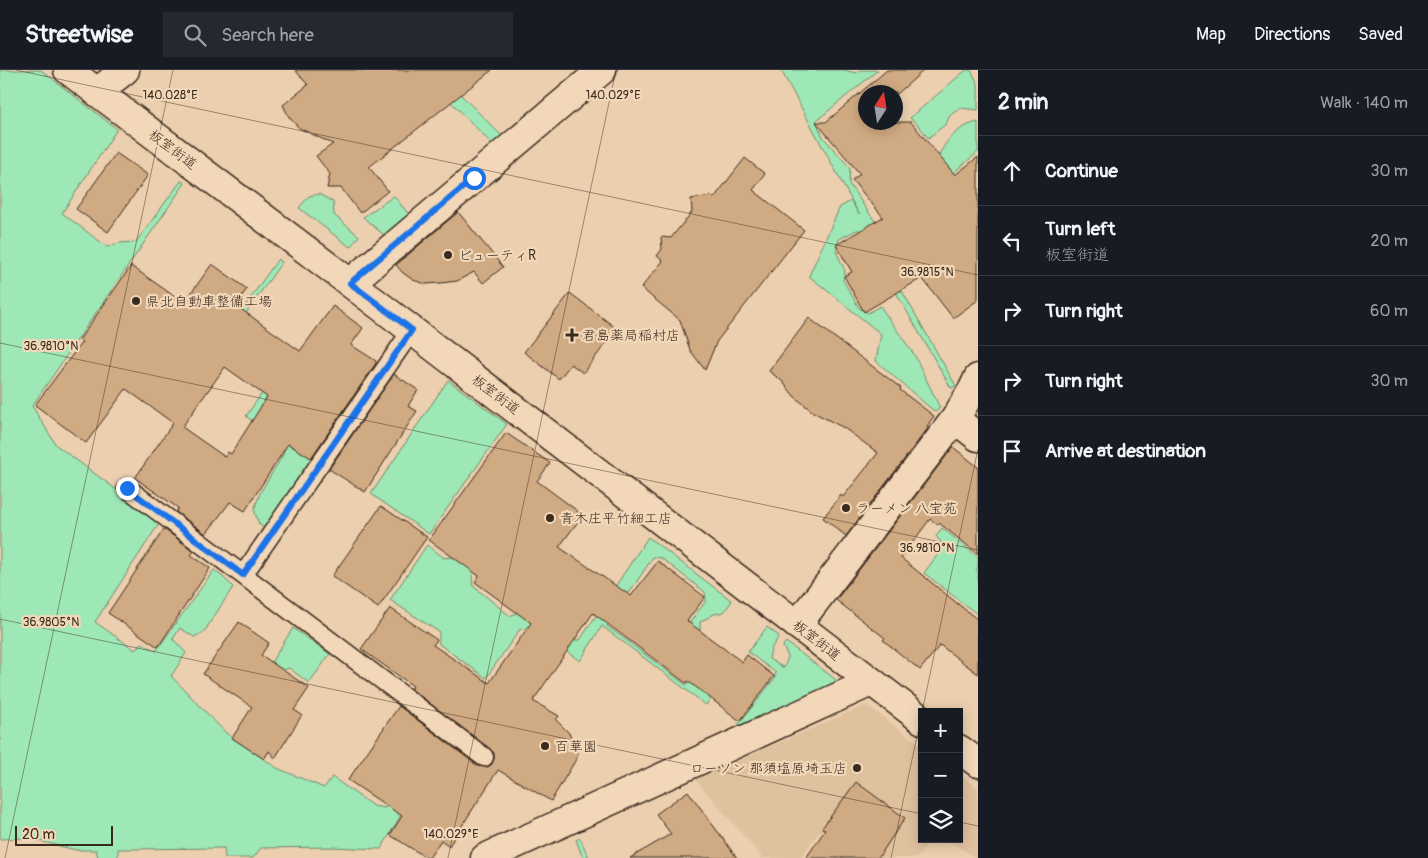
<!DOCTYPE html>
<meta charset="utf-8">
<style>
:root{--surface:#171b24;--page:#242831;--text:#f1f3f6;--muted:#9ea1a6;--line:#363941}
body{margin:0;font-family:Pangolin,"Klee One",sans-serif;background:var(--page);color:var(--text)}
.controls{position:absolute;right:15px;bottom:15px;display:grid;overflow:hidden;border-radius:0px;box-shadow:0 2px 12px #0003}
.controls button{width:45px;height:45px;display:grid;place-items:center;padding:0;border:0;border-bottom:1px solid var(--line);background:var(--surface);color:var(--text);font:25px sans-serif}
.compass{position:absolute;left:858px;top:15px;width:45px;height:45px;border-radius:50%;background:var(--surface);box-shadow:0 2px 12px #0003;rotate:12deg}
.scale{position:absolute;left:15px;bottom:12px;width:98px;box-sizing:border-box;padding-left:5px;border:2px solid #3b2a1e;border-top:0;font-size:14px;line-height:18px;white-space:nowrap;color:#3b2a1e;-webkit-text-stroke:4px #f2d8b9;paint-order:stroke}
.stop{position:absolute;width:15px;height:15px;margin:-11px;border:4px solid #1a73e8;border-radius:50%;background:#fff}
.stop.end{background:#1a73e8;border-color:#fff;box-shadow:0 1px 5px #0008}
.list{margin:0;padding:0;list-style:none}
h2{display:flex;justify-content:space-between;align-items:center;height:65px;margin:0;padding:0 20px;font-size:21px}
h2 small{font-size:16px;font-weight:400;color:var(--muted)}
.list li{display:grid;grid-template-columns:32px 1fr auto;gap:15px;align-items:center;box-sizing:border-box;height:70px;padding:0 20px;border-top:1px solid var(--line)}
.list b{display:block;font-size:19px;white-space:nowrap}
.list p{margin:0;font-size:16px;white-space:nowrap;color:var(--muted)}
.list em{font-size:16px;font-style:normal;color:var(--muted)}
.icon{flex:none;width:28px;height:28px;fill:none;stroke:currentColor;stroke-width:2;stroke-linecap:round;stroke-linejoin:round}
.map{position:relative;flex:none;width:978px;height:788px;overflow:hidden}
header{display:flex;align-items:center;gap:30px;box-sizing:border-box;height:70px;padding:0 25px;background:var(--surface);border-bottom:1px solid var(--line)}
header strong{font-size:24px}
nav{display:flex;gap:28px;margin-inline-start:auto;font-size:18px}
.search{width:350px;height:45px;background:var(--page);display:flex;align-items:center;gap:12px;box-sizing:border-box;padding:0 18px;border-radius:0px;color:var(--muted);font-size:19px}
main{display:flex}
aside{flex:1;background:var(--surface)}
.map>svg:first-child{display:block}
</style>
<header>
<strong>Streetwise</strong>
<div class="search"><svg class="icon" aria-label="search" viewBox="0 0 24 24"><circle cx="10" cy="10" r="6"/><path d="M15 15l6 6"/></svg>Search here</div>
<nav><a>Map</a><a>Directions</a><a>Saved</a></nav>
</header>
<main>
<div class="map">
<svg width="978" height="788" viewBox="0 0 978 788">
<rect width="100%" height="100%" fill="#ebcfae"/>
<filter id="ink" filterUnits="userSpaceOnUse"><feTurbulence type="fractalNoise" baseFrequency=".02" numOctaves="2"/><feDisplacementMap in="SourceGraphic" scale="10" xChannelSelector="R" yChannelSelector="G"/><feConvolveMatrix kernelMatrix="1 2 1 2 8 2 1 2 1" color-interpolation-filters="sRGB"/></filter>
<g filter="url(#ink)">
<path fill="#e0c19e" d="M866 635 922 676V769H931L917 788H857L820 761 800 788H763L695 709Z
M959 704 978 718V788H975L947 769H959Z"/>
<path fill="#9ee8b7" stroke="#6c896a" d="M0 0H41L117 59 62 143 107 177 119 173 136 172 181 111 185 113 32 336 56 375 160 452 95 552 135 580 142 573 156 581 214 500 223 507 233 517 204 562 194 567 180 558 173 569 186 583 171 606 226 663 277 698 324 718 332 707 373 736 385 738 427 676 437 684 381 779 330 777 261 778 253 788H225L224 778 118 779V788H98L96 780H76L27 768 0 769Z
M436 0 503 67 493 75 451 32Z
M781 0H844L856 3 860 0H878L816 51 823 67 850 98 849 114 876 153C889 141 912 125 922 112 941 89 943 60 978 52V82L873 170 956 316 951 318 860 160H857L839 169 836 181 845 201 843 210 859 238 868 243 880 236 915 286 940 338 935 342 876 291 881 264 809 206 840 137 851 131 859 144Z
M966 0H971L978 14V40L961 38 950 45 946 54 928 68 919 56 910 48Z
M319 124 333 132 334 145 359 166 350 177 299 138 309 126Z
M394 126 410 146 385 166 363 147Z
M278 189 282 192 207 298 233 253Z
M448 310 507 354 429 464 371 424Z
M265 319 341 321 353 330 265 459 259 454 254 440 260 423 284 383 281 374 246 346Z
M942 458 978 487V496L976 499 978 501V542L977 544 924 503 944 476 936 466Z
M648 467 732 531 724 542 714 544 700 552V568L685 559 706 531 705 522 661 488 653 487 607 556 686 615 703 596 723 611 706 635 602 556 580 591 534 558 520 559 486 608 439 574V562L390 530 427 475 444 488 461 486 474 495 472 506 473 516 510 546 525 539 570 570H580Z
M767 557 779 566 771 579 769 589 784 598 788 587 783 576 786 572 835 609V613L739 659 738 655 774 609 776 603 748 582Z
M293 558 330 584 309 613 289 598 260 610Z
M580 768 589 788H583L576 770Z"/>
<path fill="#d0aa82" stroke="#3b2a1e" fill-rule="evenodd" d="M295 0H492L369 97 388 121 360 143 341 118H327L330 104 316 86 333 74 299 58 289 47 283 35 308 15Z
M887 0H924L896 25V22H866L864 52H911L955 105 978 87V230L953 248 922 208 864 242 844 206 852 202 836 175 883 147 852 110 860 104 816 52H826Z
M116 83 148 105 108 162 76 139Z
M745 88 765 104 753 120 804 160 717 271 705 300 690 280 680 250 641 218 663 191 657 186 662 179 661 167 671 168 692 142 691 129 712 126 714 128Z
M458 142 503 197 483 213 474 202 457 211 441 213 426 214 413 210 403 203 396 195Z
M212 194 247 219 235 235 300 281 333 236 363 258 351 275 376 291V293L311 388 288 374 245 441 230 432 206 464 176 442 178 438 135 408 173 353 126 319 86 373 35 335 82 272 79 270 131 196 184 233ZM225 297 267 327 231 384 228 382 225 387 182 357Z
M570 223 617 259 583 303 571 294 559 309 524 282Z
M809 248 901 318 900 320 934 346 927 356 928 358 846 466 823 448 841 425 843 427 878 383 844 358 813 342 794 326 782 311 769 301Z
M394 304 418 320 408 336 417 341 365 422 329 399Z
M506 363 550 393 537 411 583 445 559 477 631 526 658 491 705 527 687 551 742 592 747 585 774 606 740 651 688 611 686 613 593 543 533 631 559 646 556 650 569 663 578 686 551 731 498 700 449 776 441 770 429 788H427L390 765 402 746 348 710 399 636 478 696 488 697 492 694 494 689V683L490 679 411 619 413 616 361 579 390 538 437 570 433 575 489 613 531 553 475 512 479 506 429 470Z
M953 377 978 397V484L939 453 938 455 930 449 901 488 978 550V604L940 575 920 600 883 570 885 568 836 530Z
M381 436 427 467 378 538 332 506Z
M164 459 194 481 191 485 210 498 158 577 108 543Z
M239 552 269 573 261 585 309 618 294 640 302 645 275 688 269 681 264 689 232 668 252 637 203 604Z
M856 712 905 748 878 788H806L825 760 822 758Z
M688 721 737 788H630L671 764 656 744Z"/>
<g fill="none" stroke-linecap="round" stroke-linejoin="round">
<g stroke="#3b2a1e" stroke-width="21">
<path id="lane" d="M412 260 243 505 484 687
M127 418 243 505"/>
</g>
<g stroke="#3b2a1e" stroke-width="31">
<path id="street" d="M97 22 125 0
M350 213 602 0
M955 349 978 367
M797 555 955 349 973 319 978 308
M485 788 871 612"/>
</g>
<g stroke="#3b2a1e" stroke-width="31">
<path id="secondary" d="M68 0 350 213 922 650
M959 679 978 693"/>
</g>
<use href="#lane" stroke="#f2d8b9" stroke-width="18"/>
<use href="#street" stroke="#f2d8b9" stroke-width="28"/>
<use href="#secondary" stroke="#f2d8b9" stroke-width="28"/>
</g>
</g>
<g fill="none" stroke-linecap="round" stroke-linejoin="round" filter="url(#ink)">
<path stroke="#1a73e8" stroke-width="6" d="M127 418 243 505 412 260 350 213 474 108"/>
</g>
<path fill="none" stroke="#3b2a1e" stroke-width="1" stroke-opacity="0.45" d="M16 0 978 205M0 273 978 480M0 549 922 744M922 642 978 379M959 752 978 756M5 788 173 0M448 788 616 0M891 788 922 643"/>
<g fill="#3b2a1e" stroke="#f2d8b9" stroke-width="2">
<circle cx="448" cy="185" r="5"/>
<circle cx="136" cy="231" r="5"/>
<path d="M569.5 257.5h5v5h5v5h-5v5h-5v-5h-5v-5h5z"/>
<circle cx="846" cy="438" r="5"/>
<circle cx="550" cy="448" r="5"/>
<circle cx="545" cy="676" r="5"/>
<circle cx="857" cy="698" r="5"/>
</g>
<g text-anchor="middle" stroke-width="4.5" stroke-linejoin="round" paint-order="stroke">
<g font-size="14" fill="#3b2a1e" stroke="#f2d8b9">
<text transform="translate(173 79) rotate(37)" y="5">板室街道</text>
<text transform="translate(496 324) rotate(37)" y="5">板室街道</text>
<text transform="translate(817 570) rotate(38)" y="5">板室街道</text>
</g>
<g font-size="14" fill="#3b2a1e" stroke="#f2d8b9" text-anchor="start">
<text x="458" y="190">ビューティR</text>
<text x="146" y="236">県北自動車整備工場</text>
<text x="582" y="270">君島薬局稲村店</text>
<text x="856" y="443">ラーメン 八宝苑</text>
<text x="560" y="453">青木庄平竹細工店</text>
<text x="555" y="681">百華園</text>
<text x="847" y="703" text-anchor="end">ローソン 那須塩原埼玉店</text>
</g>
</g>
<g font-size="12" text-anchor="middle" fill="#3b2a1e" stroke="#f2d8b9" stroke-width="4.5" stroke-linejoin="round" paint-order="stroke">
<text x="170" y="29">140.028°E</text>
<text x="613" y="29">140.029°E</text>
<text x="927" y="206">36.9815°N</text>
<text x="51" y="280">36.9810°N</text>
<text x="927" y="482">36.9810°N</text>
<text x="51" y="556">36.9805°N</text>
<text x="451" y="768">140.029°E</text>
</g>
</svg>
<div class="controls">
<button>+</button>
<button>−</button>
<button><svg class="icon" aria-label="layers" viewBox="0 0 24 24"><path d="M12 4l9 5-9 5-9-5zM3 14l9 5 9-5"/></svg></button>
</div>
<svg class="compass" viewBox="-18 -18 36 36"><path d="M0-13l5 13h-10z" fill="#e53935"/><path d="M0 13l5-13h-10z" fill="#9ea1a6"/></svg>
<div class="scale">20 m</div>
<div class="stop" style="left:474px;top:108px"></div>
<div class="stop end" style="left:127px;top:418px"></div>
</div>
<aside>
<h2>2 min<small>Walk · 140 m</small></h2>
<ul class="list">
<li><svg class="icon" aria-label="ahead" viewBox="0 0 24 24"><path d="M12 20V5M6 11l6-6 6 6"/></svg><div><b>Continue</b></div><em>30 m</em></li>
<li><svg class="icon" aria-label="left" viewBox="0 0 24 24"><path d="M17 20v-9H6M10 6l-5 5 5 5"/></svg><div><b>Turn left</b><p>板室街道</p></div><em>20 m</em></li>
<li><svg class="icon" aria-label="right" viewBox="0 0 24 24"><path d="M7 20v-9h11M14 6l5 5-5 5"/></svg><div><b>Turn right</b></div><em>60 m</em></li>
<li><svg class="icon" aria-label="right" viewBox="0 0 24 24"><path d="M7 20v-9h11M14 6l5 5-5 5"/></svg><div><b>Turn right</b></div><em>30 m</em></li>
<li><svg class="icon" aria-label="arrive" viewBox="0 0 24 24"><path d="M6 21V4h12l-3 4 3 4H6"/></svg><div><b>Arrive at destination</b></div></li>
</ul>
</aside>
</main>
